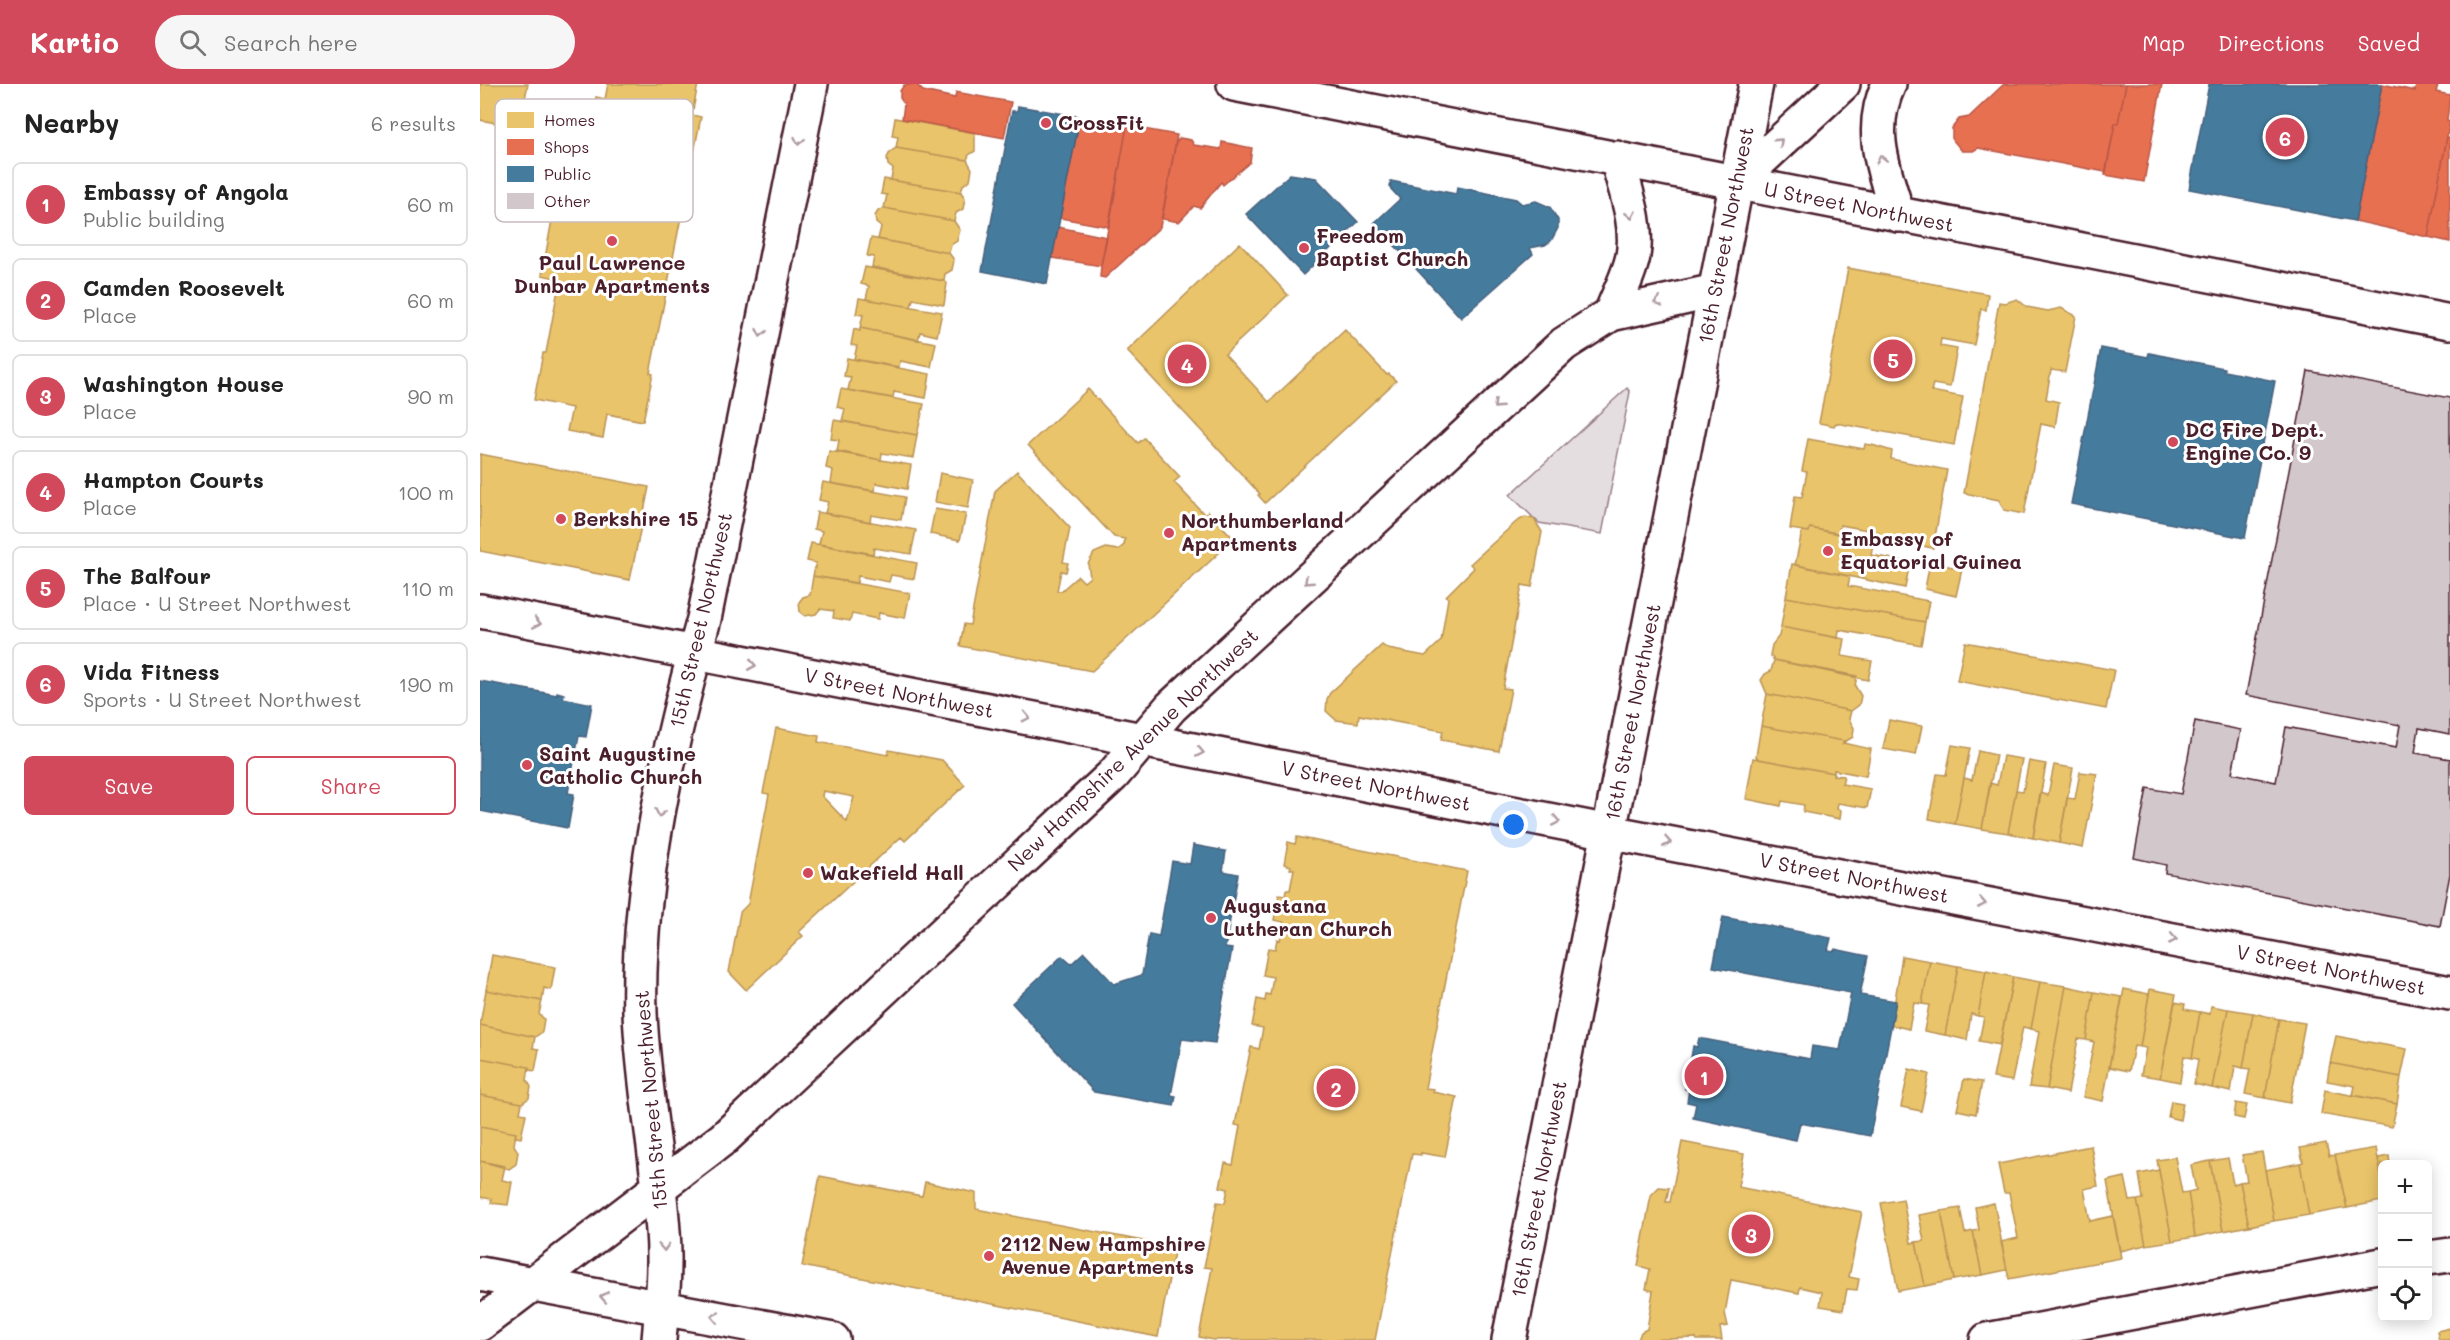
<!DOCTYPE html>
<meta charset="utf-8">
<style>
:root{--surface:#fff;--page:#f6f6f6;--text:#222;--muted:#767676;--line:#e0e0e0;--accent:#d1495b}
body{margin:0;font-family:Mali,sans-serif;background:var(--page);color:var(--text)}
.controls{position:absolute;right:18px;bottom:18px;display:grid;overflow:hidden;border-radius:9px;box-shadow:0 3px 15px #0003}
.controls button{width:54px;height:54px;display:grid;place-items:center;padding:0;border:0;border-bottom:2px solid var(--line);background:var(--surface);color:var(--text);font:30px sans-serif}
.you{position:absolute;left:1034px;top:741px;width:21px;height:21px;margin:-15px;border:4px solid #fff;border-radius:50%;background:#1a73e8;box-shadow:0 0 0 9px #1a73e833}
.badge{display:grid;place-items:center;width:39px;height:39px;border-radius:50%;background:var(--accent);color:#fff;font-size:20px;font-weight:700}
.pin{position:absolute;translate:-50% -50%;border:3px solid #fff;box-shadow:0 2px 6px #0006}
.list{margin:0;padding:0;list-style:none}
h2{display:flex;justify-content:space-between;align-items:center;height:78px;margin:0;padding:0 24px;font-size:26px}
h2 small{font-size:20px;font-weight:400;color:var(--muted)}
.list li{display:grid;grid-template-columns:39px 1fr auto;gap:18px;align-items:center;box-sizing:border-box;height:84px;margin:0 12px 12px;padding:0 12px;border:2px solid var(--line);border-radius:9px}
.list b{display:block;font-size:22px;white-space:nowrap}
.list p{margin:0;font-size:20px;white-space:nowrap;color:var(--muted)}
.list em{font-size:20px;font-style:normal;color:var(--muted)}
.actions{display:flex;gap:12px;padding:18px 24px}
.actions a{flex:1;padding:14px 0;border:2px solid var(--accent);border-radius:9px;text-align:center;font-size:21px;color:var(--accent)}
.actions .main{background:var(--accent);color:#fff}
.icon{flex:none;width:33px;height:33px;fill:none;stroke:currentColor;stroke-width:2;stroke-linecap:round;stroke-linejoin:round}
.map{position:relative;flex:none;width:1970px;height:1256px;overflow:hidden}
header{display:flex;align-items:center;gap:36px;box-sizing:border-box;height:84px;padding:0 30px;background:var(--accent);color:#fff}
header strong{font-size:28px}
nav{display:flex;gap:33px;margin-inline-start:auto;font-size:21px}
.search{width:420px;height:54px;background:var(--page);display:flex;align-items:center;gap:15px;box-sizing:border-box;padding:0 21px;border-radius:33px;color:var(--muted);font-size:22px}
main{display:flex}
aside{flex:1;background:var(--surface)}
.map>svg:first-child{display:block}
</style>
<header>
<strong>Kartio</strong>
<div class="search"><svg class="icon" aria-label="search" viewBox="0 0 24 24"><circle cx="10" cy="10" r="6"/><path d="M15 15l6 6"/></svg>Search here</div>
<nav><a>Map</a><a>Directions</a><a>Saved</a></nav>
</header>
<main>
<aside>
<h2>Nearby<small>6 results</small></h2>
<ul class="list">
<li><span class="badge">1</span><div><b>Embassy of Angola</b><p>Public building</p></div><em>60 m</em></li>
<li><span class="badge">2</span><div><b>Camden Roosevelt</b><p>Place</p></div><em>60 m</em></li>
<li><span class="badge">3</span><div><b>Washington House</b><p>Place</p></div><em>90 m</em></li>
<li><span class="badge">4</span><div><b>Hampton Courts</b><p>Place</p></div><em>100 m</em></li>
<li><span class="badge">5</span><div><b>The Balfour</b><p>Place · U Street Northwest</p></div><em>110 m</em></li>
<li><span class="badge">6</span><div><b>Vida Fitness</b><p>Sports · U Street Northwest</p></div><em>190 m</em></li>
</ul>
<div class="actions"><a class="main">Save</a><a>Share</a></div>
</aside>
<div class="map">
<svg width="1970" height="1256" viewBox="0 0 1970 1256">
<rect width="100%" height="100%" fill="#fff"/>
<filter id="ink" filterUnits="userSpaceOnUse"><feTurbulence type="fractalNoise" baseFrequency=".0167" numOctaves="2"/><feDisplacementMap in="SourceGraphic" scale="12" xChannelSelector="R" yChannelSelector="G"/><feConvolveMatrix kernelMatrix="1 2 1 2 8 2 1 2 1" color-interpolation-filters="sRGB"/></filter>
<g filter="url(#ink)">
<path fill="#e5dee0" stroke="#987e86" stroke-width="1.5" d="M1147 304 1150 308 1122 450 1059 439 1030 411Z"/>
<path fill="#e9c46a" stroke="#b99257" stroke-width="1.5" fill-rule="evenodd" d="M0 0H48L39 43 0 36Z
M128 0H218L212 31 221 33 170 289 173 290 163 337 127 330 123 354 87 347 92 324 54 316 63 269H66L80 195 62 191 75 119 95 123 116 13 125 15Z
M415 34 495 49V67L489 71 487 76 416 64 418 53 412 52Z
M416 64 487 76 492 85 490 96 483 101 481 108 411 96 413 85 408 81 407 74 410 68Z
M404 95 481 108 485 114 483 125 476 129 474 137 404 124 407 111 401 110Z
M404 124 474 137 480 146 477 157 471 161 469 169 398 155 401 143 396 139 395 132 398 127Z
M391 154 469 169 474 176 472 186 465 190 464 197 392 183 394 173 387 172Z
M760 159 808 211 745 270 789 318 865 246 907 291 909 290 916 297 785 419 778 411 780 410 647 267Z
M385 183 464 197 467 199 464 221 433 215 431 223 386 215 389 202 381 200Z
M1368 184 1508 210 1506 226 1501 225 1494 261 1461 255 1460 262 1477 265 1470 303 1453 300 1451 307 1483 313 1474 361 1356 339 1354 342 1339 339Z
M379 214 462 228 457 252 440 248 438 256 380 244 383 231 376 230Z
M1537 215 1547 223 1568 227 1581 224 1596 232 1585 288 1571 286 1566 315 1579 318 1575 343 1561 340 1544 430 1524 426 1519 416 1484 409 1519 218 1525 219Z
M380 244 456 259 451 283 420 277 419 283 374 275 377 262 371 261 374 245 380 247Z
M367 274 450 290 446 314 414 308 413 314 368 306 371 293 364 292Z
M361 305 444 320 437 351 362 337 365 325 357 323Z
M608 305 658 359 664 354 700 393 694 398 725 431 728 427 754 455 612 587 480 562 484 540 490 541 515 407 537 387 590 444 583 478 588 479 586 488 581 487 577 507H581L598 492 604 498 610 493 608 480 614 469 626 464 638 466 644 461 645 455 634 453 548 361Z
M354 336 437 351 433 374 402 369 401 376 357 367 359 356 351 355Z
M1328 355 1384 365 1385 360 1392 361 1412 367 1411 375 1467 386 1453 464 1398 453 1399 448 1360 441 1359 450 1330 444 1329 448 1310 445 1315 412 1322 413 1327 388 1322 387Z
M349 367 431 381 427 405 396 399 395 407 351 399 353 386 346 384Z
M0 370 169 403 150 496 0 467Z
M460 389 493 396 488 424 455 418Z
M343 398 425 413 421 436 391 431 390 438 345 429 348 418 339 416Z
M455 425 486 430 480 456 450 450Z
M337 428 436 446 431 470 394 464 393 470 339 460 342 447 334 445Z
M1045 433 1054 435 1062 448 1052 503 1042 501 1023 604 1031 605 1019 667 961 656 963 647 879 631 878 639 856 636 846 627 847 615 850 609 902 561 908 565 945 572 961 557 968 514 966 512 994 484 990 480 1036 438Z
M1330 444 1394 456 1391 471 1430 478 1425 504 1315 481 1322 447 1329 448Z
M331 459 437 479 434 495 411 491 409 498 378 492 377 499 333 492 336 479 327 477Z
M1450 478 1482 485 1476 512 1445 505Z
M1312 480 1370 492 1368 502 1449 517 1445 538 1306 513Z
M333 492 430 509 425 534 399 529 398 535 372 530 370 537 353 534 354 527 340 525 336 530 325 532 320 528 319 518 323 513 330 511Z
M1306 513 1445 538 1441 561 1359 546 1358 554 1301 543Z
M1301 543 1365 555 1362 572 1392 577 1388 596 1294 576 1290 571 1292 561 1299 552Z
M1485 558 1634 586 1626 625 1477 597Z
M1294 576 1377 592 1375 602 1381 612 1379 621 1371 627 1287 610 1281 596 1285 590 1291 587Z
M1287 610 1371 627 1369 635 1374 644 1373 653 1363 659 1364 657 1281 642Z
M1409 636 1442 642 1436 671 1403 665Z
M1281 642 1364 657 1363 659 1391 665 1386 692 1354 686V689L1278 675 1276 672Z
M296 644 339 652 338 658 408 671 409 666 462 676 485 701 425 757 421 753 319 848 323 852 266 906 249 888 260 828 268 820 289 710 283 709ZM343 707 374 713 367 738 342 712Z
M1472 661 1490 664 1475 740 1449 735 1457 690 1466 691Z
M1498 667 1516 671 1502 745 1475 740 1484 694 1492 696Z
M1523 672 1542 675 1528 749 1502 745 1510 699 1517 701Z
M1273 674 1354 689 1353 691 1364 692 1362 700 1391 705 1387 724 1358 719 1357 725 1361 726 1360 735 1323 728 1324 721 1302 717 1301 722 1266 715Z
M1549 677 1566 680 1553 754 1528 749 1536 706 1543 707Z
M1574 681 1593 684 1579 759 1553 754 1560 709 1568 711Z
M1600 688 1617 690 1603 764 1579 759 1587 714 1595 715Z
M817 753 987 787 945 1004 954 1005 953 1008 977 1013 965 1073 941 1069V1071L932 1070 895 1256H733L719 1253 732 1184 724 1183 737 1118 745 1119 748 1105 740 1103 745 1079 753 1081 760 1042 755 1041 771 963 779 965 783 944 772 942 777 915 785 917 786 910 790 911 793 893 783 891 788 864 795 865 797 855 800 856 804 838 794 836 799 811 805 812 806 806H810L814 785H810L811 782 804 780 808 758 815 760Z
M12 871 75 883 71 906 64 904 62 917 6 906Z
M1422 872 1450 877 1442 920 1434 919 1429 945 1411 941Z
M1450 877 1478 882 1465 951 1444 947 1449 921 1442 920Z
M1478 882 1506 887 1498 932 1491 930 1487 956 1465 951Z
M1506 887 1533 893 1520 961 1499 957 1504 933 1498 932Z
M1533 893 1560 898 1551 945 1543 943 1532 997 1513 994Z
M1560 898 1586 902 1567 1005 1549 1003 1559 947 1551 945Z
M1586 902 1614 908 1606 956 1598 955 1588 1009 1567 1005Z
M1644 905 1669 910 1660 963 1654 962 1649 987 1629 983Z
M1670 905 1696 910 1680 994 1661 991 1666 964 1660 963Z
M6 906 62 917 59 930 64 935 62 948 55 953 0 941Z
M1614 908 1642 913 1623 1017 1603 1013 1614 958 1606 956Z
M1695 918 1705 920 1704 925 1720 928 1712 974 1704 972 1700 998 1680 994Z
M1731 922 1748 925 1732 1004 1714 1000 1718 975 1712 974 1720 928 1730 930Z
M1748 925 1773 929 1763 984 1755 982 1751 1008 1732 1004Z
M1773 929 1799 935 1785 1014 1765 1010 1770 985 1763 984Z
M1799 935 1825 939 1810 1019 1785 1014Z
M0 941 55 953 53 964 59 965 55 987 49 986V983L0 974Z
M1856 952 1927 965 1921 993 1850 979Z
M0 974 49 983 47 996 51 1003 49 1014 42 1019 0 1011Z
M1850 979 1921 993 1917 1020 1873 1011 1875 1002 1847 997Z
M1429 985 1449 990 1441 1027 1421 1023Z
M1484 995 1502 998 1496 1030 1477 1026Z
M1845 1006 1917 1020 1912 1043 1841 1030Z
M0 1011 42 1019 40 1029 46 1030 41 1054 35 1053 36 1049 0 1042Z
M1691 1017 1703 1019 1700 1036 1688 1033Z
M1756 1019 1767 1021 1764 1035 1754 1033Z
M0 1042 36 1049 34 1061 38 1068 36 1080 29 1085 0 1077Z
M1202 1058 1264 1070 1258 1103 1382 1128 1369 1193 1379 1195 1377 1206 1367 1205 1363 1226 1340 1222 1342 1208 1320 1203 1319 1209 1251 1196 1245 1229 1248 1242 1240 1243 1242 1256H1217L1216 1254 1158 1256 1161 1248 1167 1245 1173 1207 1166 1205 1170 1185 1158 1182 1171 1111 1179 1103 1189 1104 1186 1118H1190Z
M1846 1059 1849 1072 1855 1071 1867 1124 1829 1131 1820 1079 1823 1078 1820 1064Z
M1611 1062 1618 1102 1604 1105 1610 1137 1633 1132 1641 1174 1529 1195 1521 1158 1538 1154 1529 1109H1524L1518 1080Z
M1896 1064 1902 1098V1117L1867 1124 1855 1071Z
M1782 1068 1794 1137 1769 1142 1760 1098 1767 1097 1762 1071Z
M1909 1072 1910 1080H1902V1098L1898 1074Z
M1695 1073 1702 1109 1708 1108 1715 1153 1692 1157 1677 1076Z
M1748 1074 1753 1100 1760 1098 1769 1142 1743 1147 1730 1077Z
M0 1077 25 1082 22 1096 32 1098 28 1121 11 1119 12 1115 0 1113Z
M1730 1077 1743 1147 1715 1153 1708 1108 1716 1106 1711 1081Z
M1820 1079 1829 1131 1794 1137 1785 1086Z
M1679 1086 1692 1157 1666 1161 1657 1116 1663 1115 1659 1090Z
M340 1092 442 1112 445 1098 496 1109V1125L695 1163 678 1253 322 1182Z
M1645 1093 1650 1117 1657 1116 1666 1161 1640 1167 1627 1097Z
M1423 1115 1431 1159 1436 1158 1445 1202 1418 1207 1401 1119Z
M1514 1119 1527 1186 1502 1191 1493 1147 1499 1146 1495 1123Z
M1480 1124 1485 1149 1493 1147 1502 1191 1474 1196 1461 1127Z
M1461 1127 1474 1196 1445 1202 1436 1158 1444 1157 1439 1131Z
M1970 1244V1256H1959L1957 1247Z"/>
<path fill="#e76f51" stroke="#b85746" stroke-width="1.5" d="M436 0 443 7 475 14 476 8 531 18 524 54 422 35 424 20 420 14V7L424 1Z
M1524 0H1646L1638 39H1635L1626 88 1498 64 1493 67H1482L1472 55V44L1479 35 1489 33Z
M1646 0H1682L1664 98 1625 91 1635 39H1638Z
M1902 0 1935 7 1936 0H1950L1958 1 1956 8 1970 11 1967 37 1970 38 1948 153 1875 137Z
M599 38 646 47 629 143 580 134Z
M647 42 697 51 680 143 625 194 620 193 621 182Z
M1967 53 1970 54V158L1948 153Z
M700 54 711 56 714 61 741 65 742 58 772 64 770 78 743 101 741 98 720 124 714 122 699 138 682 135 696 58Z
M578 143 627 153 621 182 572 174Z"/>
<path fill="#457b9d" stroke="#465f7b" stroke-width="1.5" d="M1729 0H1902L1875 137 1709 105Z
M538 22 597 32 596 38H599L567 200 502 187 532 27H537Z
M810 90 836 94 878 138 823 191 766 130Z
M911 97 976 110 977 103 1036 115 1042 120 1056 117 1070 123 1078 136V144L1071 157 1065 161 1050 164 1053 170 981 234 894 139 920 115 910 104Z
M1621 264 1668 273 1669 269 1744 284V287L1795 297 1765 454 1591 420Z
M0 597 77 611V608L84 610 83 614 112 620 106 653 99 652 88 709 94 710 88 744 0 727Z
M713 761 746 767 743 787 758 790 745 864 752 865 735 959 702 955 691 1011 696 1012 694 1022 614 1008 532 919 582 872 591 880 604 868 634 900 662 891 669 850 679 852 692 777 710 780Z
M1243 833 1351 854 1348 866 1354 867 1355 865 1388 872 1380 911 1416 917 1390 1052 1320 1039 1316 1056 1213 1034 1216 1020 1207 1018 1209 1005H1205L1208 988 1212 989 1214 981 1210 980 1213 962 1217 963 1219 954 1330 975 1332 962 1360 966 1371 909 1233 883Z"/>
<path fill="#d2c7cb" stroke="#4a1f2b" stroke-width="1.5" d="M1828 287 1970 314V650L1939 644 1935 669 1970 675V790L1960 842 1685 789 1686 781 1654 774 1667 704 1701 710 1715 637 1761 646 1752 689 1796 698 1806 643 1916 664 1920 641 1766 611Z"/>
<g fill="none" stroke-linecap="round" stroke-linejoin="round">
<g stroke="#4a1f2b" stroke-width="38">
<path id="tertiary" d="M0 527 662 656
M1129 748 1970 909
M0 1190 353 1256
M179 1256C182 1220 186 1183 183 1147 178 1074 163 1002 160 929 156 802 190 658 224 535L331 0"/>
</g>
<g stroke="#4a1f2b" stroke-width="38">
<path id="secondary" d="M1257 98 1363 0
M662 656 1129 748
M1948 1174 1970 1171
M0 1240 244 1054 633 691 691 623 1084 260 1131 230 1235 207
M1507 1256 1902 1181"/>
</g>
<g stroke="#4a1f2b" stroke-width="38">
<path id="primary" d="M754 0 1970 238
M1409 0C1387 46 1404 86 1418 131
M1131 230C1138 211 1149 192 1153 172 1159 139 1145 106 1137 74
M1029 1256 1276 0"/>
</g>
<use href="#tertiary" stroke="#fff" stroke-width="33"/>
<use href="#secondary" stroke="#fff" stroke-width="33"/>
<use href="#primary" stroke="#fff" stroke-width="33"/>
</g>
<defs><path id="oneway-chevron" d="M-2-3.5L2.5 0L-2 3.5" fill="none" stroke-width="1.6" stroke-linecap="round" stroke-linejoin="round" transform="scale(1.5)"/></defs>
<g stroke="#ae9aa0">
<use href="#oneway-chevron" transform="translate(319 57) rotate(101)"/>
<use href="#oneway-chevron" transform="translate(1299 58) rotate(-43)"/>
<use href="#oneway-chevron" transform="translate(1401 75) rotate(-104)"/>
<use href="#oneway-chevron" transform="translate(1151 131) rotate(79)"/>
<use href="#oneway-chevron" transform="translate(1178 218) rotate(168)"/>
<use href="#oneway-chevron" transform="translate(281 249) rotate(101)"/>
<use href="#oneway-chevron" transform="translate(1017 321) rotate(137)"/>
<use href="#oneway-chevron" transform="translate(828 497) rotate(137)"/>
<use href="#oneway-chevron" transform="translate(57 539) rotate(11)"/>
<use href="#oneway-chevron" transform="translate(272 581) rotate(10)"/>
<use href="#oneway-chevron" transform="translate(546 633) rotate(11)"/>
<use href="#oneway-chevron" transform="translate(720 668) rotate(11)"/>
<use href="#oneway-chevron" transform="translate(180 729) rotate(101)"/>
<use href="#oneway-chevron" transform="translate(1076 737) rotate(11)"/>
<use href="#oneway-chevron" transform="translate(1187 758) rotate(10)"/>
<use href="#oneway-chevron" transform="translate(1502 819) rotate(11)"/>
<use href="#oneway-chevron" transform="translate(1693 855) rotate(11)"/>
<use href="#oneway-chevron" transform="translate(184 1163) rotate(87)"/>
<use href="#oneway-chevron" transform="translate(124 1213) rotate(-170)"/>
<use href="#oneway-chevron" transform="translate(235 1233) rotate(-169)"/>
</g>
</g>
<g fill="#d1495b" stroke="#fff" stroke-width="2">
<circle cx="566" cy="39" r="6"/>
<circle cx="132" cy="157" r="6"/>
<circle cx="824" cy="164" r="6"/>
<circle cx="1693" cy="358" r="6"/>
<circle cx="81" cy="435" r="6"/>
<circle cx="689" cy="449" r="6"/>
<circle cx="1348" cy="467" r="6"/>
<circle cx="47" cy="681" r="6"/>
<circle cx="328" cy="789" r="6"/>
<circle cx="731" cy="834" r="6"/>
<circle cx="509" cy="1172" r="6"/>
</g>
<g text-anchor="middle" stroke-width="6" stroke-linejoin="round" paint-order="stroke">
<g font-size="20" font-weight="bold" fill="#4a1f2b" stroke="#fff" text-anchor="start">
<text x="578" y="46">CrossFit</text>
<text x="836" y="159">Freedom<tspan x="836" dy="23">Baptist Church</tspan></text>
<text x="132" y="186" text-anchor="middle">Paul Lawrence<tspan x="132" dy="23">Dunbar Apartments</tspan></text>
<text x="1705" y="353">DC Fire Dept.<tspan x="1705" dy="23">Engine Co. 9</tspan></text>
<text x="93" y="442">Berkshire 15</text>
<text x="701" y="444">Northumberland<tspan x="701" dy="23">Apartments</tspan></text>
<text x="1360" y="462">Embassy of<tspan x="1360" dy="23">Equatorial Guinea</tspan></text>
<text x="59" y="677">Saint Augustine<tspan x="59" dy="23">Catholic Church</tspan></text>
<text x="340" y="796">Wakefield Hall</text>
<text x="743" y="829">Augustana<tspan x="743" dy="23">Lutheran Church</tspan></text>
<text x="521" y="1167">2112 New Hampshire<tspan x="521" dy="23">Avenue Apartments</tspan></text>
</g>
<g font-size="20" fill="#4a1f2b" stroke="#fff">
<text transform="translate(1379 123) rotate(11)" y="7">U Street Northwest</text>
<text transform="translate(1246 151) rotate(-79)" y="7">16th Street Northwest</text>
<text transform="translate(221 536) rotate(-77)" y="7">15th Street Northwest</text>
<text transform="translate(419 609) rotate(11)" y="7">V Street Northwest</text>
<text transform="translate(1153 628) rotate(-79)" y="7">16th Street Northwest</text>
<text transform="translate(653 666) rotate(-44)" y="7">New Hampshire Avenue Northwest</text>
<text transform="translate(896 702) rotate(11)" y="7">V Street Northwest</text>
<text transform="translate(1374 794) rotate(11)" y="7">V Street Northwest</text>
<text transform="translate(1851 886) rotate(11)" y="7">V Street Northwest</text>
<text transform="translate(171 1016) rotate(-95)" y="7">15th Street Northwest</text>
<text transform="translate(1059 1105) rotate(-79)" y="7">16th Street Northwest</text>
</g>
</g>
<rect x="15" y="15" width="198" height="123" rx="9" fill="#fff" stroke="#c9bcbf" stroke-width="1.5"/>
<rect x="27" y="28" width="27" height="16" fill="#e9c46a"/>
<rect x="27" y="55" width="27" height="16" fill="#e76f51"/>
<rect x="27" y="82" width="27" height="16" fill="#457b9d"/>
<rect x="27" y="109" width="27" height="16" fill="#d2c7cb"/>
<g font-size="16" fill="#4a1f2b">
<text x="64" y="42">Homes</text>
<text x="64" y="69">Shops</text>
<text x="64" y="96">Public</text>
<text x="64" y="123">Other</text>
</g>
</svg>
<div class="controls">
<button>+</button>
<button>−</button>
<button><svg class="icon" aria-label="locate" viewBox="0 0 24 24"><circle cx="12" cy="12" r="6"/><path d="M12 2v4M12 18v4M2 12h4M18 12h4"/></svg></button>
</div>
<div class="you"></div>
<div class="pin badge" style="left:1224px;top:992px">1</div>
<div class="pin badge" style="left:856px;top:1004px">2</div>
<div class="pin badge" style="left:1271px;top:1150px">3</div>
<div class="pin badge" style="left:707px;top:280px">4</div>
<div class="pin badge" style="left:1413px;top:275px">5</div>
<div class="pin badge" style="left:1805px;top:53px">6</div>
</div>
</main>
